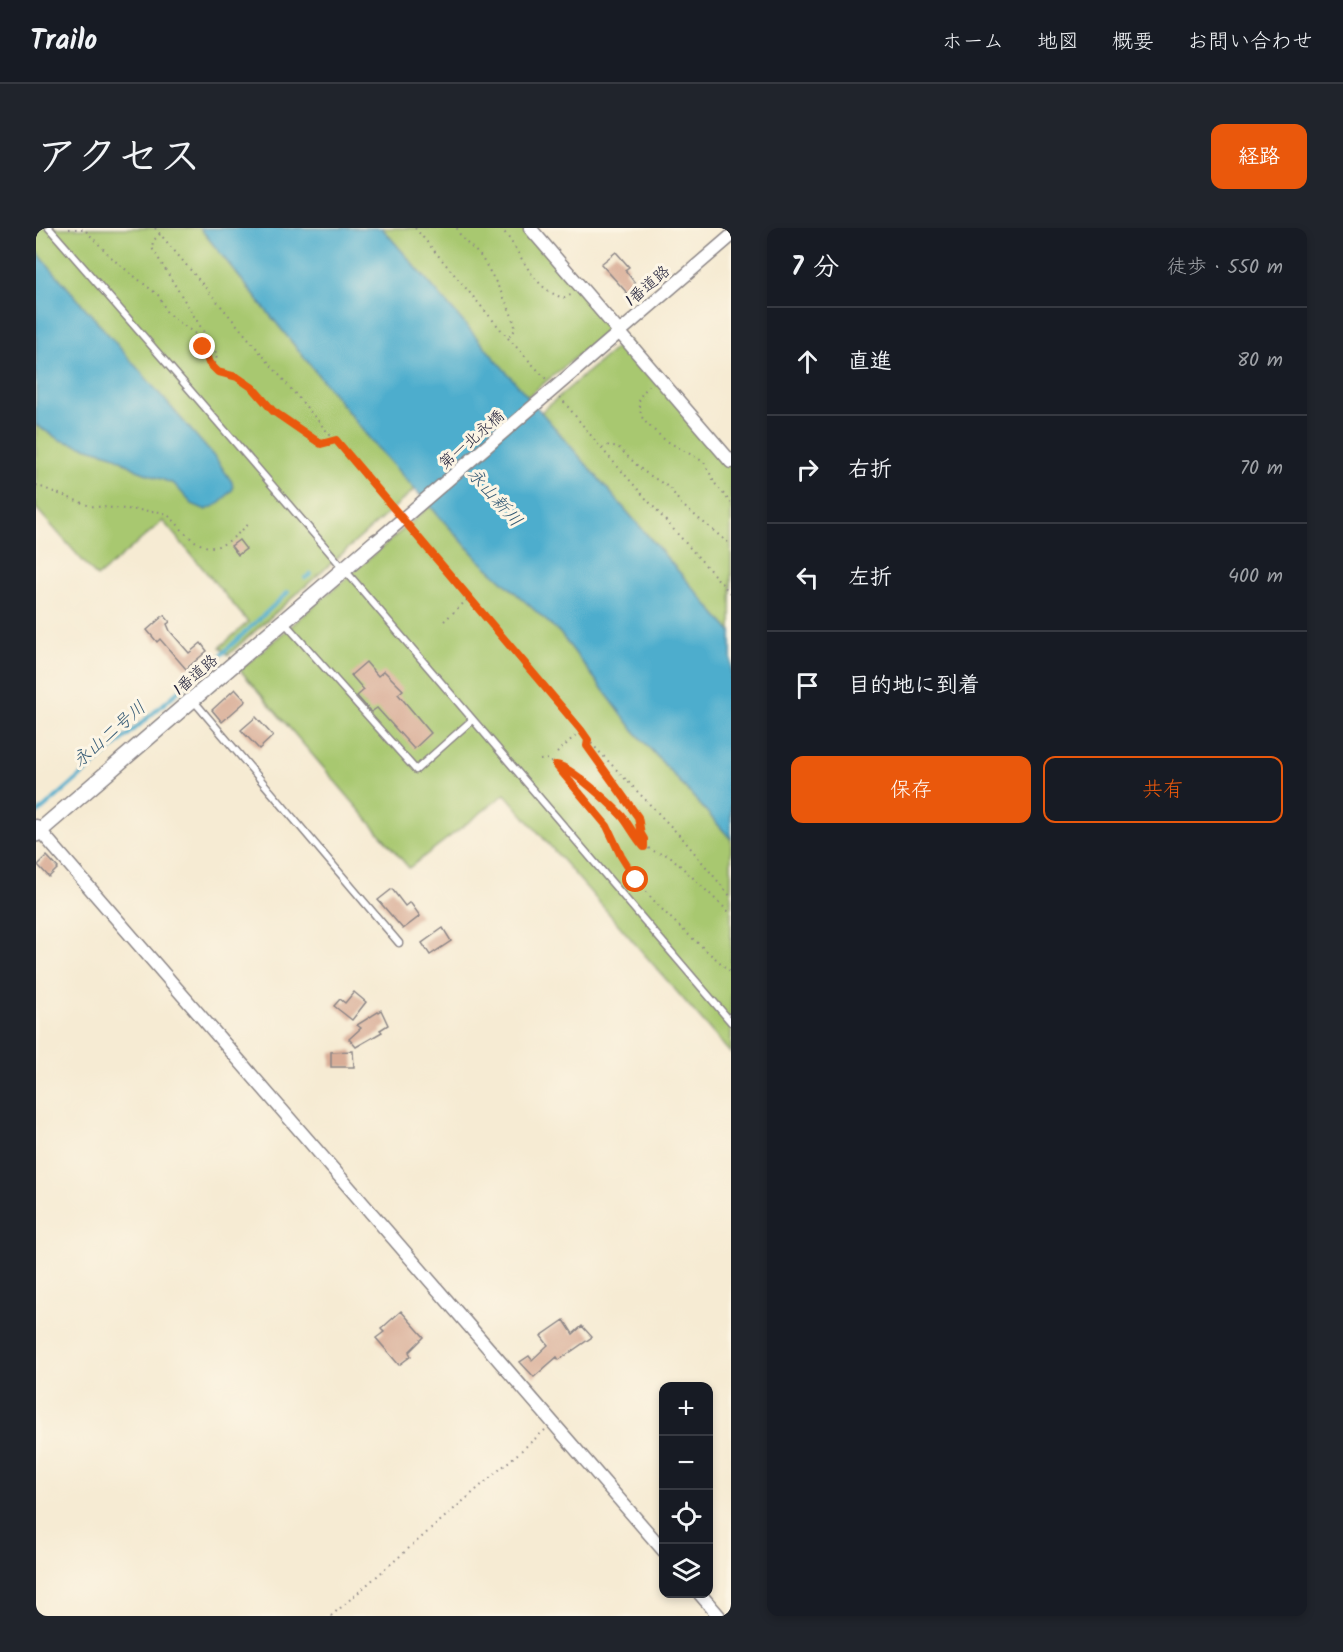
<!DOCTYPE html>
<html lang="ja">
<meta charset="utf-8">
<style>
:root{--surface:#171b24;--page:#20242c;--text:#f1f3f6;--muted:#9ea1a6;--line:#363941;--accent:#ea580c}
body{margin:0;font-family:Kalam,"Klee One",sans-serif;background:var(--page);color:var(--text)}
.controls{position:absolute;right:18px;bottom:18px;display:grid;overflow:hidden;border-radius:12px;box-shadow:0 3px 9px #0003}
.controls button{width:54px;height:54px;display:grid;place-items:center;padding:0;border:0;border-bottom:2px solid var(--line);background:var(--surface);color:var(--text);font:30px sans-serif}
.stop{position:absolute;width:18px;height:18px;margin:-14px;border:4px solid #ea580c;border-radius:50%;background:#fff}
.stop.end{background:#ea580c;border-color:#fff;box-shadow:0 2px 6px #0008}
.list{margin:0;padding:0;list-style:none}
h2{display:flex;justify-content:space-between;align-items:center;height:78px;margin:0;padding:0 24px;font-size:26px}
h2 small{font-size:20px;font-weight:400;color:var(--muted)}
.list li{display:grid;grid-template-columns:39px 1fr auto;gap:18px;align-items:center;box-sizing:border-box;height:108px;padding:0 24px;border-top:2px solid var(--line)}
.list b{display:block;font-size:22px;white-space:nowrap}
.list em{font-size:20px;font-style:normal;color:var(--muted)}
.actions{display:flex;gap:12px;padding:18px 24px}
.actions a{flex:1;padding:14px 0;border:2px solid var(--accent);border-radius:12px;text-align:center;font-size:21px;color:var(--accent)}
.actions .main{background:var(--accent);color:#fff}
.icon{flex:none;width:33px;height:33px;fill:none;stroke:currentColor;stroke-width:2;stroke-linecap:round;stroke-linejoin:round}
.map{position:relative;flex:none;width:695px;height:1388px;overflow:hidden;border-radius:12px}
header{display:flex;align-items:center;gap:36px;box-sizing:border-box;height:84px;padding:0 30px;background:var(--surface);border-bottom:2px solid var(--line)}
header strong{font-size:28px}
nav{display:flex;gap:33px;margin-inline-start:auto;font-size:21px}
.intro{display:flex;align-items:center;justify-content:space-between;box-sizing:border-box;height:144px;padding:0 36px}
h1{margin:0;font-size:42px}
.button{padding:15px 27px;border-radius:12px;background:var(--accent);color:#fff;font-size:21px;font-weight:700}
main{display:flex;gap:36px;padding:0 36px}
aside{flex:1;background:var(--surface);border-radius:12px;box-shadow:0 3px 9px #0003}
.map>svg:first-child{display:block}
</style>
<header>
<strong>Trailo</strong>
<nav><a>ホーム</a><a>地図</a><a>概要</a><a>お問い合わせ</a></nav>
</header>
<div class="intro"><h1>アクセス</h1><a class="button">経路</a></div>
<main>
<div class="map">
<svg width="695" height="1388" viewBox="0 0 695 1388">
<rect width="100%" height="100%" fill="#fcf5e5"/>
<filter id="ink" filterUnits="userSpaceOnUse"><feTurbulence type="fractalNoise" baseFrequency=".0167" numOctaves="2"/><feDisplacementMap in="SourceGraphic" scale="12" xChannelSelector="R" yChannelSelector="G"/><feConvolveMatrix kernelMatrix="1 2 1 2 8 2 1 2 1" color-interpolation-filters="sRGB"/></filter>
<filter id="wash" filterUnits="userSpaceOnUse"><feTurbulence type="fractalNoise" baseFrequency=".008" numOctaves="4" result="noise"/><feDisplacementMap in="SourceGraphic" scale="24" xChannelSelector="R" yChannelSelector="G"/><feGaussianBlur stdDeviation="1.35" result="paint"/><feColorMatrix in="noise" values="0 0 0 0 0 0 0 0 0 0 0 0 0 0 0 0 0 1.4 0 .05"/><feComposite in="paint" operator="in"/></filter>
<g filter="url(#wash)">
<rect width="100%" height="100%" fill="#f6ebd3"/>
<path fill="#a8c870" stroke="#657556" stroke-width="1.5" d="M0 0H164L337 215 379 261 192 427 184 419 212 394 127 293 61 349 0 280Z
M346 0H494L578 98 491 169Z
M590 111 695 236V404L505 184Z
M394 278 443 332 524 405 600 505 695 611V826L469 566 373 640 204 442Z"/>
<path fill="#4eadcd" stroke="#386884" stroke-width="1.5" d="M164 0H346L695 404V611L600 505 524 405 443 332 337 215Z
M0 23 181 232 196 254 197 261 183 276 170 282 156 276 138 256 101 242 77 227 24 212 0 197Z"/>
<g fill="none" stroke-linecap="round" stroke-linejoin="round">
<path stroke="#4eadcd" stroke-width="4" d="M269 350 275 346
M186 426 252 364
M2 585 161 447"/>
</g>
<g id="blocks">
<path fill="#d9ad97" d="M580 24 593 39 589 42 602 59 593 67 565 36Z
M203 312 210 321 202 327 195 318Z
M128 387 134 394 131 396 134 403 153 425 165 415 171 423 150 441 124 411 121 414 111 402Z
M330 434 342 448 348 443 367 462 362 466 395 505 378 521 341 480 335 484 321 468 328 462 315 447Z
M199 461 210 473 186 494 176 482Z
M220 489 237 508 223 521 205 502Z
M11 628 22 640 13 649 2 637Z
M356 661 369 678 374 674 384 688 367 701 342 672Z
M407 700 415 713 394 727 386 715Z
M318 764 330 774 316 792 298 778 304 771 309 775Z
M345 782 352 797 344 802 346 804 320 819 313 811 325 800 321 797Z
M317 823 318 839H295V824Z
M365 1083 388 1109 373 1124 375 1128 363 1137 340 1110 348 1104 345 1101Z
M528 1092 537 1106 546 1098 556 1109 523 1132 521 1129 498 1149 484 1134 493 1128 496 1132 512 1117 505 1108Z"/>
</g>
</g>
<g filter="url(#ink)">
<use href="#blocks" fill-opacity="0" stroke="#8c8687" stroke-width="1.5"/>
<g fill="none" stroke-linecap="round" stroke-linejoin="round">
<g stroke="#8c8687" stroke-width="9">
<path id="service" d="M13 0C243 262 468 529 695 794
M248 394 380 542 436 492
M157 472 363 715"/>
</g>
<g stroke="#8c8687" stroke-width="15">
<path id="minor" d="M494 0 695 234
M550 133 695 8
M0 598 628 1323
M664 1366 683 1388"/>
</g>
<g stroke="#8c8687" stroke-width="18">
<path id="tertiary" d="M0 606 341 313"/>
</g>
<path stroke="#8c8687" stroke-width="2" stroke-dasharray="1.5 4.5" stroke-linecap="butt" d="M119 0 359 284
M379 0 472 110 511 152
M421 0C425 13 437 19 445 29 453 41 481 90 479 102L472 110
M465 0C485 23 496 62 528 70L537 66
M33 1H48L78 32 123 68 131 85 162 108 173 135 182 145 202 149 217 160 237 183 285 216 299 212
M124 6 117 13 116 20 179 122 181 132 176 139
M613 157 603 170 605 188 611 196 629 212 668 234 680 257 695 275
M524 169 566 221 695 366
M566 220 573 217 582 219 607 243 634 260 645 276 695 317
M0 257 54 278 126 284C137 289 142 298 150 306 178 332 192 314 214 295
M373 300 552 512 647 611 695 669
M408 393 432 371
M552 512 551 518 602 589 608 617
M521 525 545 502
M504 532 511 531C533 546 567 587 579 611 586 625 590 639 600 651 627 687 662 715 695 744
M520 537C534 538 574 575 585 588 601 606 605 624 633 627L695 686
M295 1388 509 1202"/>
<use href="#service" stroke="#fff" stroke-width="6"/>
<use href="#minor" stroke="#fff" stroke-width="12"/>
<use href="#tertiary" stroke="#fff" stroke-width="15"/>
<g stroke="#8c8687" stroke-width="15" stroke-linecap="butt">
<path id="minor-bridge" d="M341 313 550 133"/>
</g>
<use href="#minor-bridge" stroke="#fff" stroke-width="12"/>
</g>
</g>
<g fill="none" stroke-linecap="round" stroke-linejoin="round" filter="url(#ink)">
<path stroke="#ea580c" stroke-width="8" d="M167 119 173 135 182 144 201 149 217 160 237 183 285 216 300 212 545 502 552 512 551 518 602 589 605 606 608 611V619C599 609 594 598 586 588 575 576 534 538 520 537L571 598 585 628 600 652"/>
</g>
<g text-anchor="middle" stroke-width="6" stroke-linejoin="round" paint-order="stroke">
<g font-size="16" fill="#22223b" stroke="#fcf5e5">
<text transform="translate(611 57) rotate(-41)" y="6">1番道路</text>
<text transform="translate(435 211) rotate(-41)" y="6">第一北永橋</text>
<text transform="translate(159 446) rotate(-41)" y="6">1番道路</text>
</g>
<g font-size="18" font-style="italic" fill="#345a75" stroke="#fcf5e5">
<text transform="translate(459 269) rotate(48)" y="6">永山新川</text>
<text transform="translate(73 506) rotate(-41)" y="6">永山二号川</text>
</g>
</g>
</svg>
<div class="controls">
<button>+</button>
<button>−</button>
<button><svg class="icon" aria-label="locate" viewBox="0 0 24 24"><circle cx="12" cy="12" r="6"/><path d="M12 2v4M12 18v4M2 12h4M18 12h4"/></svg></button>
<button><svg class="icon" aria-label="layers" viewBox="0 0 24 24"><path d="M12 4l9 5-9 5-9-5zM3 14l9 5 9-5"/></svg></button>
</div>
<div class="stop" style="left:600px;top:652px"></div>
<div class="stop end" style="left:167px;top:119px"></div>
</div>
<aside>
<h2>7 分<small>徒歩 · 550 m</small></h2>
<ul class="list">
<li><svg class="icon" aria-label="ahead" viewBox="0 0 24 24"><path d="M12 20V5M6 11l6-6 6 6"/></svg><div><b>直進</b></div><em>80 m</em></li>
<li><svg class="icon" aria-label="right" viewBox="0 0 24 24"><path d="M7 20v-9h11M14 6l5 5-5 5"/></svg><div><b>右折</b></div><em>70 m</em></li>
<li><svg class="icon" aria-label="left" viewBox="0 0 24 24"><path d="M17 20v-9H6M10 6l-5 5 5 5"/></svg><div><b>左折</b></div><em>400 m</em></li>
<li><svg class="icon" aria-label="arrive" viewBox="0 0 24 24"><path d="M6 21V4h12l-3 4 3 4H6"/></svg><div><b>目的地に到着</b></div></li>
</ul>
<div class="actions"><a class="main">保存</a><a>共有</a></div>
</aside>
</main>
